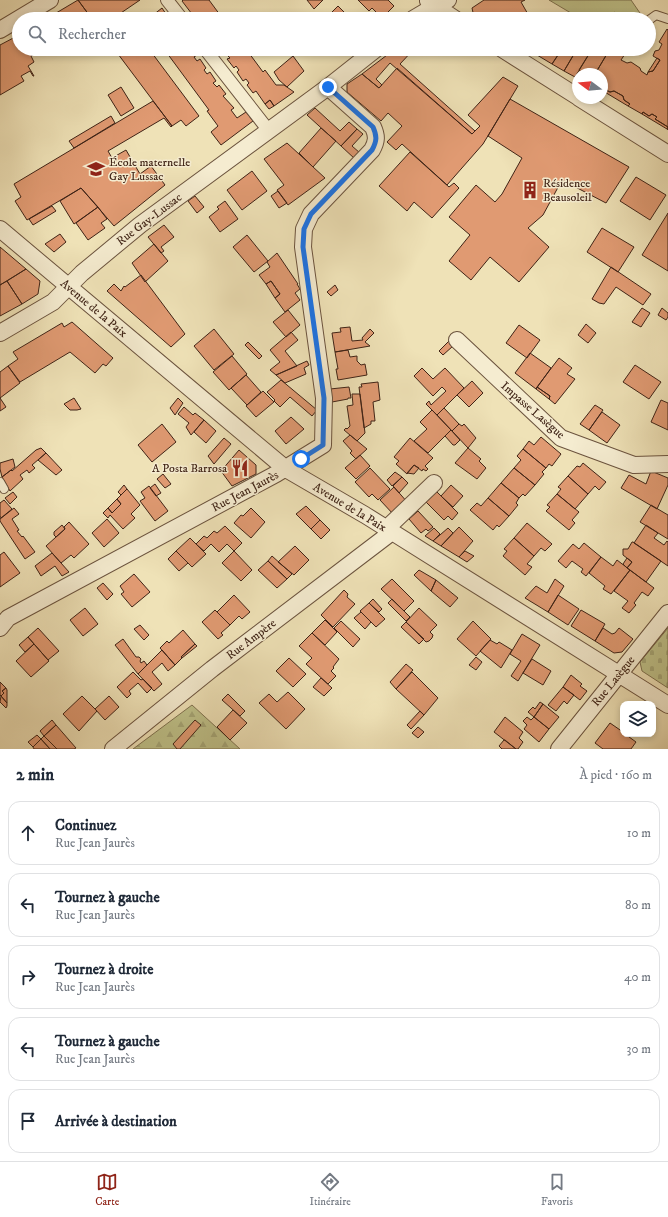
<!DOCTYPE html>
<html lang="fr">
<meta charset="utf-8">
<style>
:root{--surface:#fff;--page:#f2f2f3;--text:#1f2937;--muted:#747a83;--line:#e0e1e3;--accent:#8f2418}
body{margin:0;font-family:"IM FELL DW Pica",serif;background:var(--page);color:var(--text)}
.controls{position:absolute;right:12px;bottom:12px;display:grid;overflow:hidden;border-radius:8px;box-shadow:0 2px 6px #0003}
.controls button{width:36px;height:36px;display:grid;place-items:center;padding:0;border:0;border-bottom:1px solid var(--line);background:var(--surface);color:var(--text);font:20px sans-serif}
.compass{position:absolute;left:572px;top:68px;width:36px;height:36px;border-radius:50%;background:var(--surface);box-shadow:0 2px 6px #0003;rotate:286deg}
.stop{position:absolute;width:12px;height:12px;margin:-9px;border:3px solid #1a73e8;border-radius:50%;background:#fff}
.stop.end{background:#1a73e8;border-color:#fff;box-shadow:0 1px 4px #0008}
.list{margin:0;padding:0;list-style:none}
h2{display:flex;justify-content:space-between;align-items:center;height:52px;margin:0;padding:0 16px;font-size:17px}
h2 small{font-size:13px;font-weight:400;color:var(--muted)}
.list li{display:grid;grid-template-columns:26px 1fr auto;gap:12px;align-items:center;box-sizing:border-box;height:64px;margin:0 8px 8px;padding:0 8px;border:1px solid var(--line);border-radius:12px}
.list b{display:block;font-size:15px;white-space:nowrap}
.list p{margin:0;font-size:13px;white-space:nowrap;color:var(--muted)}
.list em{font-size:13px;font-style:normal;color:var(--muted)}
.icon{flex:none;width:22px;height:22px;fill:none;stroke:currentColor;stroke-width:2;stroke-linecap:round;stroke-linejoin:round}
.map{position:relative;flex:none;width:668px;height:749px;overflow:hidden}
.search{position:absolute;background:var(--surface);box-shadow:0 2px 6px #0003;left:12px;right:12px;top:12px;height:44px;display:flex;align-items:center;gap:10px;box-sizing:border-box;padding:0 14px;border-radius:22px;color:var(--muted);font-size:15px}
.sheet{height:412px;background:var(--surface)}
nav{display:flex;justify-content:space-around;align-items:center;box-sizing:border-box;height:56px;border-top:1px solid var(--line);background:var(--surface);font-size:11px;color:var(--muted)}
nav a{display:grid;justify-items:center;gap:2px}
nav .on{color:var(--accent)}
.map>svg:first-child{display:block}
</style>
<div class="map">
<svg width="668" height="749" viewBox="0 0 668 749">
<defs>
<pattern id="forest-firs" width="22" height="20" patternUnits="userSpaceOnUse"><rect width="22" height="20" fill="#bfc28a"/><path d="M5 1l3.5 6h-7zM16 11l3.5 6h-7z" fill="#a5a676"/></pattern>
<pattern id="cemetery-stones" width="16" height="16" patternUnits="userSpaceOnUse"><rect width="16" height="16" fill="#bfc28a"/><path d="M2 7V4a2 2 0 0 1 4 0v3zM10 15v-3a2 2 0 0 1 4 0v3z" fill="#a5a676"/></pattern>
</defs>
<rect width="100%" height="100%" fill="#efe2b7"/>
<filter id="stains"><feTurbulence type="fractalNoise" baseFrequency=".005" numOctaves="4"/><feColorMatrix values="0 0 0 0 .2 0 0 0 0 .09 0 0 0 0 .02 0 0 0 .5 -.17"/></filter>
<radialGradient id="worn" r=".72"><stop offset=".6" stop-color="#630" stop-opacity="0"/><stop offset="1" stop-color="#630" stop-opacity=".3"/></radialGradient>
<path fill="url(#forest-firs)" stroke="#7f7250" d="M192 705 240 749H133Z"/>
<path fill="url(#cemetery-stones)" stroke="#7f7250" d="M668 628V688L642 671 640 662Z"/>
<path fill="#bfc28a" stroke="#7f7250" d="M549 0H631L642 16C632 23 623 17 614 12L610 19H581Z"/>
<path fill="#e09a72" stroke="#3f2316" d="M78 0 92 19H46Z
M78 0H140L115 17 112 13 103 19H92Z
M183 0H209L223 19H200L198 16 195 18 182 1Z
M307 0H323L314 9Z
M358 0H388L394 6 382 18 372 8 369 11Z
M484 0H525L521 2 529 16 534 19H477L474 17 472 8Z
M338 6 351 19H325Z
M162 8 168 17 166 19H148Z
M667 29 668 30V130L667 129 668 127 655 119 657 117 652 114 649 116 643 112 642 114 628 106 630 104 624 100 623 96 614 91 610 92 604 89 602 90V74H595L610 49H617L625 54 621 60 627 63 631 62 640 68 641 71 647 75 648 72 653 71 660 60 653 56 655 51 659 50 662 44 659 42Z
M19 35V49H42L31 56 34 62 28 66 34 76H33L30 71 21 76 24 81 0 95V45Z
M125 49H149L199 116 186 126 181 120 172 126 118 54Z
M164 49H192L197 55 194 57 197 61 200 59 206 68 204 70 207 74 210 72 216 81 213 83 217 87 219 85 226 94 223 96 234 108 231 110 237 118 246 112 253 121 221 145 211 132 218 126 207 111 209 110Z
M219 49H246L263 72 265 70 276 85H284L294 92 274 106 270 100 265 104 256 91 253 93 247 85 249 83 246 79 243 81 237 72 239 70 236 66 234 68 227 59 230 58 226 54 224 55Z
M395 49H414L400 64 475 131 472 134 390 63 376 79 382 85 379 88 362 74Z
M527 49H562L552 64Z
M562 49H577L564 71 552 64Z
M577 49H588L591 51 575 77 564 71Z
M592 49H604L608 52 595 74H584L579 70Z
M293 56 304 71 287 87 279 80 274 72Z
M657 58 660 60 653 71 648 72Z
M397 68 472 134 480 126 468 115 503 77 518 86 483 144 447 185 402 144 396 150 387 142 402 126 388 113 381 121 347 92V84L362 74 379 88Z
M121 87 134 108 121 116 108 95Z
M604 89 610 92 614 91 623 96 624 100 630 104 628 106 603 91Z
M510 99 629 167 606 203 562 180 543 215 528 228 549 247 519 282 490 257 471 280 449 261 470 235 449 217 476 185 495 202 502 194 522 158 488 136Z
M270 100 274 106 269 109 265 104Z
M153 101 172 126 171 127 164 118 108 151 112 158 126 150 140 174 151 166 165 185 114 226 81 188 27 220 15 201 21 197 14 184Z
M315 108 340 131 349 122 357 129 341 146 307 115Z
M643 112 649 116 652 114 657 117 655 119 668 127 667 129 642 114Z
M111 116 115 123 74 148 69 141Z
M321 128 336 141 313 167 299 153Z
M357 129 363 134 352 146 360 153 355 159 341 146Z
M287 143 325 178 288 205 277 190 284 185 264 159Z
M410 152 449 187 454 183 459 188 432 218 414 202 407 211 379 186Z
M252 171 267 191 242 210 227 190Z
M636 177 666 195 650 220 620 201Z
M81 188 98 207 74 224 60 201Z
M278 191 287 203 279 208 271 196Z
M195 196 204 207 197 213 188 201Z
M225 201 238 219 220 232 209 217 219 209 217 207Z
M52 206 56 211 33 225 29 219Z
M98 207 107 219 101 223 105 228 88 240 76 223Z
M668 213V271L642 255Z
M164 225 174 237 161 247 164 251 161 253 148 237Z
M602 228 634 247 618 272 587 252Z
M60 234 66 242 54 252 45 244Z
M247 235 268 261 254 272 233 247Z
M154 244 168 261 145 282 132 263Z
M0 247 26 269 0 285Z
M277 253 298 284H297L300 289 295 293 300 300 285 312 275 298 280 294 271 281 266 284 259 275 270 267 267 262Z
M611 267 651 294 643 305 616 287 604 304 599 303 592 299Z
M26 269 40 281 38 294 22 304 7 281Z
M141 275 185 334 171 347 107 291 114 284 121 291 124 286 125 287Z
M7 281 22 304 0 316V285Z
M271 281 280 294 275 298 266 284Z
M335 285 338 290 331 296 327 292Z
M642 308 650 313 641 327 632 322Z
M662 308 668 313V317L666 320 658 315Z
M288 310 300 325 286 337 273 322Z
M72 322 113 358 106 366 103 364 95 373 70 352 20 382 8 366 18 359 13 352 62 323 64 327Z
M586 324 596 333 588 343 578 335Z
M519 325 540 340 527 358 506 343Z
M350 327 352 341 363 340 362 338 370 329 374 333 365 342 370 346 335 352 332 333 341 332 340 328Z
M214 329 234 354 214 370 194 346Z
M291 332 298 340 285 351 297 366 276 375 270 370 280 362 270 350Z
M449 341 453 346 443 355 439 351Z
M248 342 262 356 259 359 245 345Z
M348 350 350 357 357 356V361L361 365 365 364 367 375 338 380 336 369H338L335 352Z
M530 353 551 368 536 389 515 373Z
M232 356 247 374 229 390 213 372Z
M559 358 572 368 567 374 575 379 555 404 549 399 550 396 537 387Z
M307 361 309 365 304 368 306 374 285 383 276 375Z
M635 365 661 382 649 399 623 382Z
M8 366 20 383 0 398V372Z
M422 368 433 379 445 368 464 388 437 415 426 404 429 401 431 405 446 391 442 387 433 396 414 376Z
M246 375 261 392 247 405 231 388Z
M281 380 317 410 312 416 290 397 280 407 274 401 275 400 267 392Z
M472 381 483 393 469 407 457 395Z
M378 382 380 400 373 402 375 421H371V424L364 428 359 387H362L361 384Z
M349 387 351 398H348V399L332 402 330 389Z
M537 387 550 396 549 399 536 389Z
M263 391 274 402 256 417 246 406Z
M352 394H360L365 433 357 441 344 430 346 428 347 429 350 426 347 406 353 405Z
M0 398 6 407 0 411Z
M74 398 81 409 77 410H70L64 404Z
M178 398 183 403 175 415 170 408Z
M661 400 668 403V430L651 422Z
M595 405 603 410 589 430 580 424Z
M184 407 193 415 195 413 204 420 191 435 186 427 189 423 178 414Z
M444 408 459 424 452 431 437 415Z
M432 410 451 430 428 453 414 441 427 429 420 422Z
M602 412 620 425 607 443 589 430Z
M291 417 304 429 286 444 275 431Z
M204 420 216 431 206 443 194 432Z
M162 424 176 442 152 462 138 445Z
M459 424 462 426 464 424 476 438 468 448 452 431Z
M451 430 460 440 455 445H453L445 436Z
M350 435 367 449 356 459 350 453 352 451 343 441Z
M541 437 561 454 552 466 549 464 546 468 523 449 529 441 534 445Z
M224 438 231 444 214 464 208 456Z
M410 438 433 458 425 466 428 469 426 471 423 469 422 471 414 465 407 474 396 464 399 461 394 457Z
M41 448 46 453 32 465 35 468 29 473 27 470 20 475 23 479 10 491 2 477 11 470 12 471 36 450Z
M468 448 481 459 479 461 486 468 477 479 455 463Z
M523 449 546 468 542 472 544 474 535 485 514 468 521 460 517 456Z
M239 450 256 465V474L232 486 221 471Z
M46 453 62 470 56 475 38 460Z
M360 455 370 466 356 479 345 468Z
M13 459 15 467 2 477 0 469V463Z
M583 463 606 482 599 490 595 486 588 494 568 476 577 466 580 467Z
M414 465 419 468 414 474 407 473Z
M370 468 390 489 378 500 372 494 369 497 355 482Z
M514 468 535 485 525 496 523 494 519 498 501 483Z
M651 471 668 478V485L657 509 621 488 629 475 646 484Z
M395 472 402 477 392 486 387 480Z
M163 474 171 484 165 488 157 479Z
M568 476 588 494 575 509 557 494 561 489 558 487Z
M402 477 408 483 399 493 393 486Z
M501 483 519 498 516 503 518 505 509 516 488 498Z
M155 484 161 493 156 496 150 488Z
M124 485 127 489 121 495 118 492Z
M451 485 463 496 453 507 441 496Z
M149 486 168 511 155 521 140 501 145 498 141 492Z
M394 487 408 503 394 515 380 500Z
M127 489 140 505 131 514 135 518 123 529 110 515 108 518 103 513 108 508 112 513 121 504 117 499Z
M435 490 458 513 452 520 448 516 444 520 425 501Z
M13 492 17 497 10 504 5 498Z
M557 494 579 512 572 520 575 523 569 530 546 511 550 507 547 505Z
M488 498 509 516 499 527 497 525 493 530 470 510 477 503 481 506Z
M117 499 121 504 112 513 108 508Z
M4 500 12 509 1 518 0 516V503Z
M651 505 668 515V539L640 522Z
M306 506 320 520 311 529 296 514Z
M14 508 19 514 12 519 19 530 17 531 22 537 23 536 35 552 25 559 0 521V519Z
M251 508 265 522 251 538 234 523 241 515 243 516Z
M418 511 433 527 428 531 426 529 421 533 409 519Z
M107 519 119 533 104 547 92 533Z
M320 520 330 530 321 539 311 529Z
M69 522 89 544 74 558 71 555 61 563 46 546 65 529 64 527Z
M527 523 552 544 545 551 541 548 534 556 514 538Z
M62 525 65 529 56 537 54 535V532Z
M646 525 658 533 654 538 664 545 667 541 668 542V566L634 543Z
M225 526 242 543 234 551 227 544 219 552 211 544 204 551 196 544 204 536 207 538 214 531 217 533Z
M459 527 473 541 459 557 441 546Z
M434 528 440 534 433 541 425 536Z
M448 528 453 533 441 546 433 541Z
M190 538 206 554 192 567 176 551Z
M514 538 534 556 527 564 532 567 525 575 503 556 507 551 504 549Z
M632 542H633L661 561 646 582 627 568 632 562 623 555V549H628Z
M584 543 601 557 586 576 581 572 583 569 572 561 566 568 558 561 573 544 579 549Z
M295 546 309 560 294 575 278 562Z
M176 551 188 563 179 571 168 559Z
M234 551 252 570 241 581 222 563Z
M465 551 474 556 467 562 459 557Z
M4 552 20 573 0 587V555Z
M52 553 61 563 69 572 62 576 55 566 41 576 35 566Z
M272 556 292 574 287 579 268 561Z
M601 557 613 566 617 560 630 570 611 594 603 589 605 586 589 573Z
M627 558 632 562 627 568 623 564Z
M268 561 287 579 277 588 258 570Z
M419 570 436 580 431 591 414 575Z
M630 570 654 588 648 596 642 592 634 603 636 605 629 613 622 608 628 601 614 591Z
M134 574 150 592 132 607 121 594 124 592 120 586Z
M392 579 414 601 404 611 381 589Z
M555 579 564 586 548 612 525 598 536 586 547 593Z
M436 580 458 598 450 607 431 591Z
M103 583 113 594 107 600 97 588Z
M344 590 348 594 347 597 355 604 333 627 321 615Z
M234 595 250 612 242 619 239 616 230 625 217 612Z
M558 595 579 609 568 625 548 612Z
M373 599 382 609 379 612 369 603Z
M392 599 410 617 406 621 388 603Z
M369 603 385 619 376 627 360 611Z
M85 608 98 624 83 636 70 620Z
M419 608 437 625 430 632 433 635 432 638 429 641 426 642 406 622Z
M215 610 230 625 221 633 223 635 218 639 202 622Z
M581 610 605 624 595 641 571 626Z
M361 612 371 622 365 629 354 618Z
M325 620 337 632 325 645 312 633Z
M341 621 360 639 353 647 334 628Z
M473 621 491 639 476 656 457 639Z
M406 622 424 639 419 644 401 627Z
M140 625 149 635 144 640 134 629Z
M38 628 59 651 48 660 28 637Z
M603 628 612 634 615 633 619 628 633 639 622 652 614 653 595 641Z
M183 630 195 644 181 657 182 658 175 665 160 648 167 641 169 643Z
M312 633 339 659 333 667 334 668 331 671 336 676 328 684 306 664 312 658 299 646Z
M522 634 540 645 518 681 511 676 521 661 510 654Z
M28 637 34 644 25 652 19 645Z
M123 639 136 657H139L141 659 140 661 141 663 144 661 147 665 138 674 115 645Z
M490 640 497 644 499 642 512 650 501 668 480 651Z
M34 644 49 661 31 677 16 661Z
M195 644 197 646 182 658 181 657Z
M162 650 175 665 168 671 162 663 152 672 162 684 154 691 138 674Z
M476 657 482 662 476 670 469 665Z
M289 658 306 674 293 687 276 671Z
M532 659 551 671 543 685 523 673Z
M406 664 413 670 396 689 390 682Z
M133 672 141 680 143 679 152 688 147 693 138 683 129 691 131 694 127 698 117 687Z
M412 672 438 698 424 715 396 689Z
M571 675 582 684 580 686 587 691 580 700 563 687Z
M321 678 332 688 324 696 313 687Z
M0 682 6 688 2 691 4 693 1 696 0 695Z
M563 687 574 695 567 704 564 701 556 711 548 705Z
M6 688 7 690V703L1 696 4 693 2 691Z
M288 692 305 709 286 729 259 703 269 694 277 702Z
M228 694 245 711 240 716 222 700Z
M1 696 7 703V706L6 708 0 702Z
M82 696 97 711 79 731 63 714Z
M109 696 119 707 105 720 95 709Z
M540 702 543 704 534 717 528 712 533 707 535 709Z
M543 704 559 717 549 729 534 717Z
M233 710 247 723 230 740 217 727Z
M420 711 424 715 411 729 407 725Z
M505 717 523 732 519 738 523 742 518 749H516L494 732Z
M527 717 531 720 534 717 549 729 539 742 524 729 527 725 523 721Z
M52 720 56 725 44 736 40 731Z
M195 720 201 725 180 749H177L173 744Z
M610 723 623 732V734H625L636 742 631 749H603L595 743Z
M56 725 76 748 74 749H57L44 736Z
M418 727 424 732 418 738 412 733Z
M37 735 41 739 33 747 28 742Z
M44 736 57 749H50L41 739Z
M41 739 50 749H34L33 747Z
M504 740H505L516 749H502L499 746Z"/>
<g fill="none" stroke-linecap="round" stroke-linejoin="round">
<g stroke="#6b533e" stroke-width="10">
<path id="service" d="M649 20 656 15 668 19
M0 482 4 489"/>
</g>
<g stroke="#6b533e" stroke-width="14">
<path id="pedestrian" d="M167 0 182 19
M205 49 269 131"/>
</g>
<g stroke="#6b533e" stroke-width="18">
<path id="minor" d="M428 1 455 19
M413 19 435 6 448 0
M0 30 50 0
M502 49 578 97
M579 98 668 154
M0 229 286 469 365 515 668 705
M0 333 53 302 82 273 140 225 328 87 376 49
M457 340 561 438 634 465 668 464
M387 528 434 483
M0 628 8 618 276 474 323 445 324 398 303 247 304 229 311 214 372 150C377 141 377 136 373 127L328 87
M113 749 212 669 392 532
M559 749 668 613"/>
</g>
<use href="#service" stroke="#f5ecd0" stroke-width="8"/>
<use href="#pedestrian" stroke="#f5ecd0" stroke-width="12"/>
<use href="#minor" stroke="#f5ecd0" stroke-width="16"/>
</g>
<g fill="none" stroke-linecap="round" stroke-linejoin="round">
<path stroke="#1a73e8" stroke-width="5" d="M301 459 323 445 324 398 303 247 304 229 311 214 372 150C377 141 377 136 373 127L328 87"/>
</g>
<defs>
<g id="school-bare" transform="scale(1.38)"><path d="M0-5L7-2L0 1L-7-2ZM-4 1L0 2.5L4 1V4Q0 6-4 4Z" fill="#8f2418" stroke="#f5ecd0" stroke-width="2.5" paint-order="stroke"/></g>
<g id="building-bare" transform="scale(1.38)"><path d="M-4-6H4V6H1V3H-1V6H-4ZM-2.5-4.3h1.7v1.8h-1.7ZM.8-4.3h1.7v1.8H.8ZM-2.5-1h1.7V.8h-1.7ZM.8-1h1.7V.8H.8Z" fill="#8f2418" stroke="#f5ecd0" stroke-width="2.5" paint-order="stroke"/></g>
<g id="restaurant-bare" transform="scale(1.38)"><path d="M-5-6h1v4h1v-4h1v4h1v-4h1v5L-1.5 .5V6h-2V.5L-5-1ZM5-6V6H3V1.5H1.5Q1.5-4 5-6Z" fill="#8f2418" stroke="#f5ecd0" stroke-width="2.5" paint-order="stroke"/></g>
</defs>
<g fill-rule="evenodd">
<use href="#school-bare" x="96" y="169"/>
<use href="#building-bare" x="530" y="190"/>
<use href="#restaurant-bare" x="240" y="468"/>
</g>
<g text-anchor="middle" stroke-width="3" stroke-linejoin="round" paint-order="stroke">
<g font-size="12" fill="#3f2316" stroke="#f5ecd0" text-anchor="start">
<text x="109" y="166">École maternelle<tspan x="109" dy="14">Gay Lussac</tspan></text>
<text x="543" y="187">Résidence<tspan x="543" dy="14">Beausoleil</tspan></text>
<text x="227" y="472" text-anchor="end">A Posta Barrosa</text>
</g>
<g font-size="12" fill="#3f2316" stroke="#f5ecd0">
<text transform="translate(149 219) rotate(-37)" y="4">Rue Gay-Lussac</text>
<text transform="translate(94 308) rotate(40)" y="4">Avenue de la Paix</text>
<text transform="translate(533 410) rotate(41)" y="4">Impasse Lasègue</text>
<text transform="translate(245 491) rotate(-28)" y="4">Rue Jean Jaurès</text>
<text transform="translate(350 507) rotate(31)" y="4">Avenue de la Paix</text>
<text transform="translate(251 639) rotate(-37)" y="4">Rue Ampère</text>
<text transform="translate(613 681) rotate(-51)" y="4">Rue Lasègue</text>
</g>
</g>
<rect width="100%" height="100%" filter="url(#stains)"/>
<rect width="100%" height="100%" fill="url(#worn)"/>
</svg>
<div class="controls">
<button><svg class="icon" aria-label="layers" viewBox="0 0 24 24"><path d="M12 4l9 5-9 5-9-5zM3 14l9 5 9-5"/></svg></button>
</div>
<svg class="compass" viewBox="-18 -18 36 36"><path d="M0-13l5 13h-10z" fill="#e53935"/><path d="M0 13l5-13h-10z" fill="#747a83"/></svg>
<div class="stop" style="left:301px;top:459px"></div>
<div class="stop end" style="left:328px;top:87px"></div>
<div class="search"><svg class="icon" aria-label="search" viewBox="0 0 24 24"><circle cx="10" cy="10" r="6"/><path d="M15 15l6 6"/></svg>Rechercher</div>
</div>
<section class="sheet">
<h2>2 min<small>À pied · 160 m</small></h2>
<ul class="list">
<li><svg class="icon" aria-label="ahead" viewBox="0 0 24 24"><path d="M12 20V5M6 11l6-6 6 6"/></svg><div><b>Continuez</b><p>Rue Jean Jaurès</p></div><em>10 m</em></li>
<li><svg class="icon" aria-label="left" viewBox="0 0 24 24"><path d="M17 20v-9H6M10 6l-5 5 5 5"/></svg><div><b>Tournez à gauche</b><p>Rue Jean Jaurès</p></div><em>80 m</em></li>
<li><svg class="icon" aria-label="right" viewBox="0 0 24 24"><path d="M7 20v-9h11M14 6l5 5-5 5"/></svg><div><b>Tournez à droite</b><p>Rue Jean Jaurès</p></div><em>40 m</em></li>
<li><svg class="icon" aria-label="left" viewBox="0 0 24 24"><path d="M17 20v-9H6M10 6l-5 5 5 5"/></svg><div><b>Tournez à gauche</b><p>Rue Jean Jaurès</p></div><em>30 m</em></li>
<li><svg class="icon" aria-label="arrive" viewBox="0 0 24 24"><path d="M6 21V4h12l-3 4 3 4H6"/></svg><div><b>Arrivée à destination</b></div></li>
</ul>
</section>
<nav>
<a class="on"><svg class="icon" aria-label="map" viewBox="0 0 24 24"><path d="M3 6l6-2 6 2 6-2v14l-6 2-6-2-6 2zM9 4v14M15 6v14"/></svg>Carte</a>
<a><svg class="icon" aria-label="directions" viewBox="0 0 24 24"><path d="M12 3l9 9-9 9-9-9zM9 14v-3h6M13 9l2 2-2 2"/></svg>Itinéraire</a>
<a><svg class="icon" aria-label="saved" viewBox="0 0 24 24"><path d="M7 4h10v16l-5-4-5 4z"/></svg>Favoris</a>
</nav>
